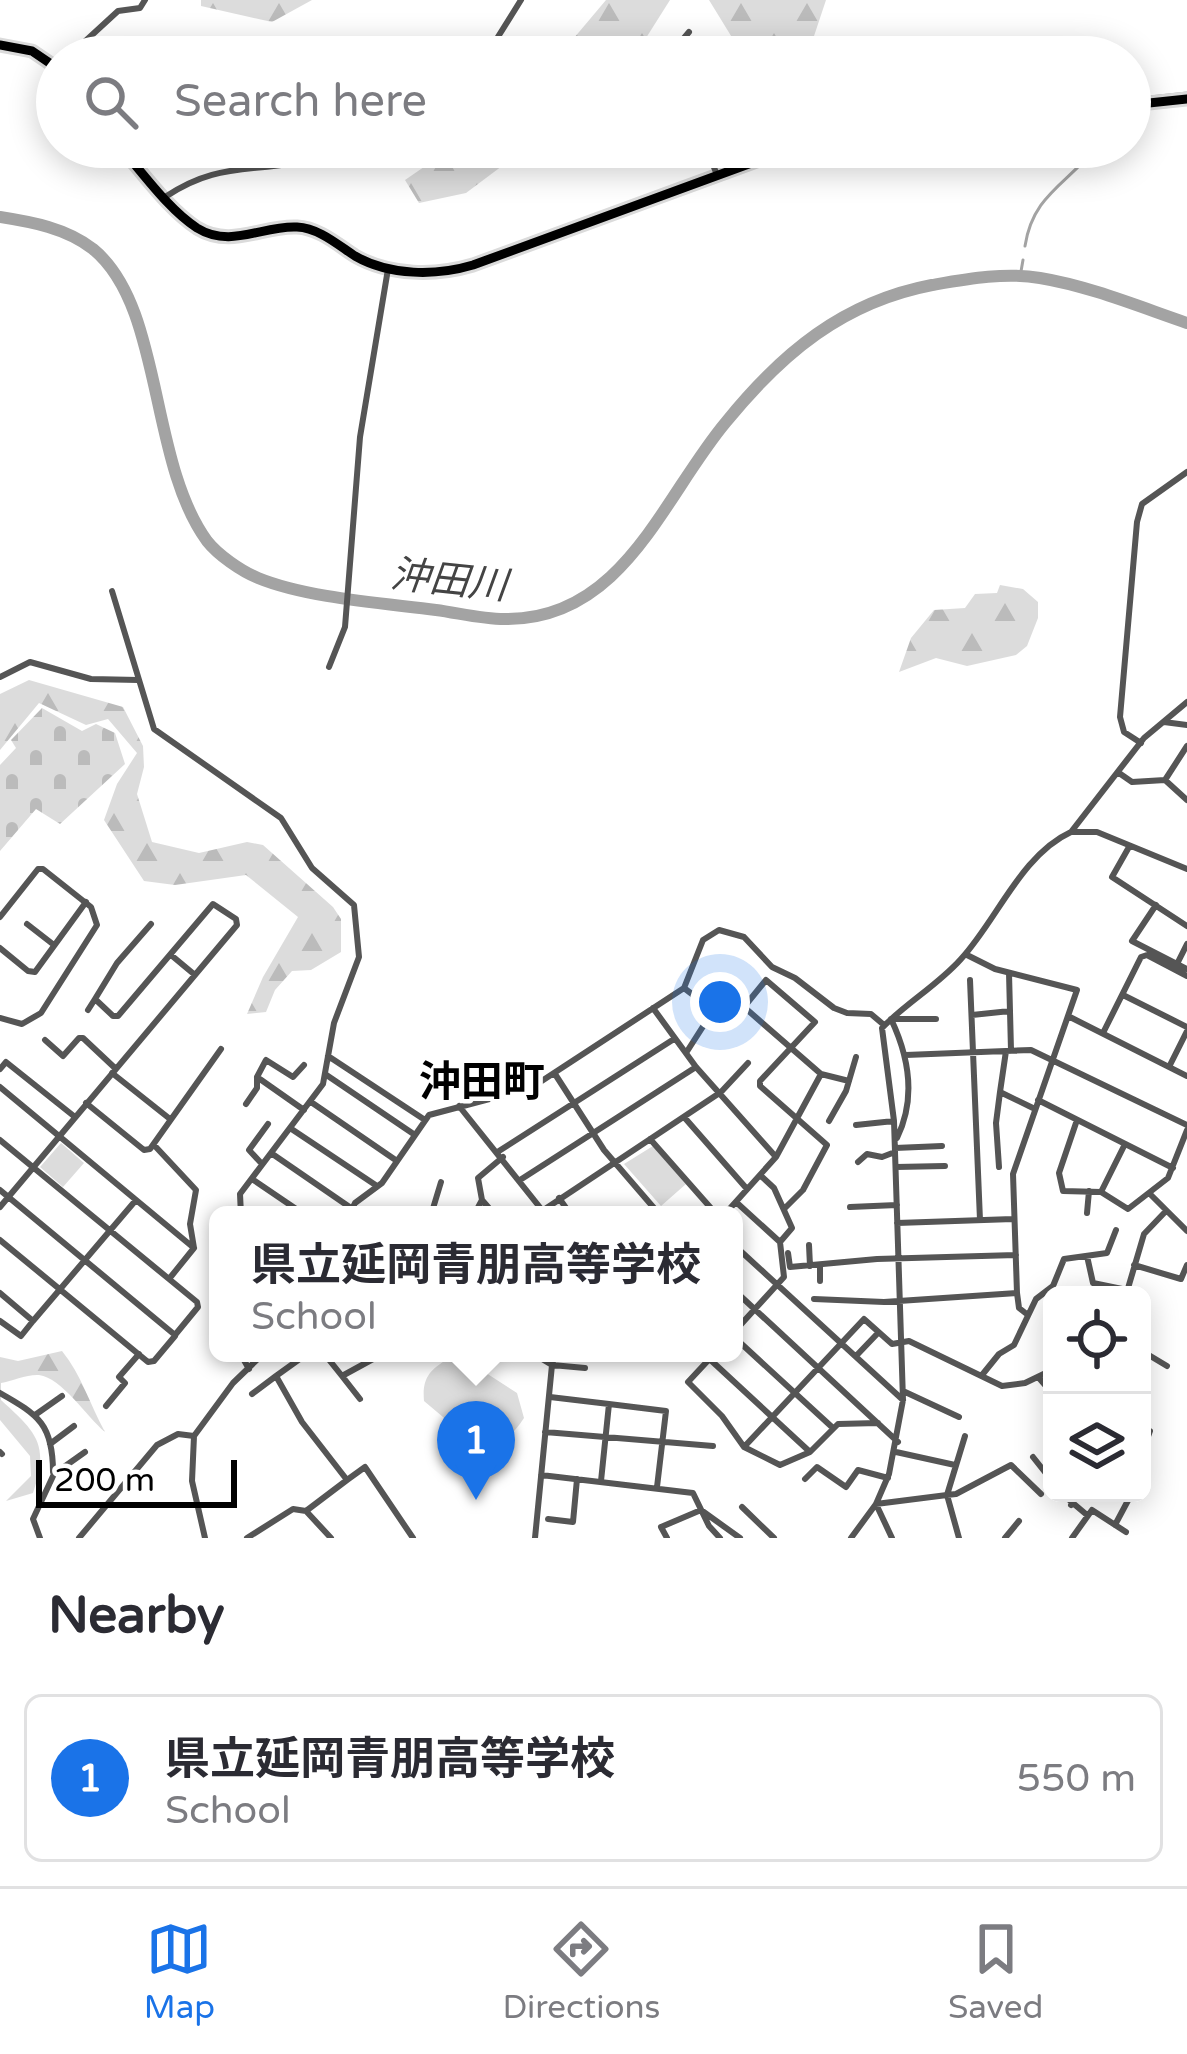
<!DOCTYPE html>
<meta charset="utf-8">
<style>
:root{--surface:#fff;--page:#f2f2f3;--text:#2b2b33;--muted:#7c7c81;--line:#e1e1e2;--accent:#1a73e8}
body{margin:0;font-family:"Varela Round","Noto Sans JP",sans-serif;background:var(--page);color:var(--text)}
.controls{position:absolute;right:36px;bottom:36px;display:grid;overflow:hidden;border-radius:18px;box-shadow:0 6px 30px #0003}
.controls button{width:108px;height:108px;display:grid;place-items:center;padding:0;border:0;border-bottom:3px solid var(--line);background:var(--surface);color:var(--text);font:60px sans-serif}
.scale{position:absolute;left:36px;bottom:30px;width:201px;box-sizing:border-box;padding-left:12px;border:6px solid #000;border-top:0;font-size:33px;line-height:42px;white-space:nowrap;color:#000;-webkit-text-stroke:9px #fff;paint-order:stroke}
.you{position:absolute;left:720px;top:1002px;width:42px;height:42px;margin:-30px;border:9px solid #fff;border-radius:50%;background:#1a73e8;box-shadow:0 0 0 18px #1a73e833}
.badge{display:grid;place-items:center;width:78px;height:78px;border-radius:50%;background:var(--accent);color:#fff;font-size:39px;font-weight:700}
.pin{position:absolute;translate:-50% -99px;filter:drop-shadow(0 3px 6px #0008)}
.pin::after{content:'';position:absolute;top:63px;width:42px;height:36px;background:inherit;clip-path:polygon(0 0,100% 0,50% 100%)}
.popup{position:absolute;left:209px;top:1206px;width:534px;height:156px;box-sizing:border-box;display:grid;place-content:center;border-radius:18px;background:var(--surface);filter:drop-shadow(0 3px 9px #0005);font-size:39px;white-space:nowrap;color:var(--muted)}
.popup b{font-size:45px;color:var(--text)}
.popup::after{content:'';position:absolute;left:50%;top:100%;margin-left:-24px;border:24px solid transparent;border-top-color:var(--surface)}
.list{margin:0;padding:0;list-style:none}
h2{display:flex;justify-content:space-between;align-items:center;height:156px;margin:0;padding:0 48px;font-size:51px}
h2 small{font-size:39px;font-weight:400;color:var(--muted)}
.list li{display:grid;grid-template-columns:78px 1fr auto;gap:36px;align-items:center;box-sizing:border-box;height:168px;margin:0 24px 24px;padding:0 24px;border:3px solid var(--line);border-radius:18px}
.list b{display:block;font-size:45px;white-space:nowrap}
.list p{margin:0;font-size:39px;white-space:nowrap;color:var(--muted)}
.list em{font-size:39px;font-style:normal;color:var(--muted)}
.icon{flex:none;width:66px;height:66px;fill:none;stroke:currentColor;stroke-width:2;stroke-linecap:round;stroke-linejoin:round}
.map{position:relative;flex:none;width:1187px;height:1538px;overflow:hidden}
.search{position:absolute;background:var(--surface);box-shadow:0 6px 30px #0003;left:36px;right:36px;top:36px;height:132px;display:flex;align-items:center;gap:30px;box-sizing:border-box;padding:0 42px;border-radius:66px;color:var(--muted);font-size:45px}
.sheet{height:348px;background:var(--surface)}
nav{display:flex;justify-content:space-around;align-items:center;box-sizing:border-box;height:168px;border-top:3px solid var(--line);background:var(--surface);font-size:33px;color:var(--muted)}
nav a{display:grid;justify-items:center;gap:6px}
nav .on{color:var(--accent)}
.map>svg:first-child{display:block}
</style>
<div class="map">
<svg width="1187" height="1538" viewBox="0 0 1187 1538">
<defs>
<pattern id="forest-firs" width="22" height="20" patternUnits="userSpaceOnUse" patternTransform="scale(3)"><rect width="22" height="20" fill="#dcdcdc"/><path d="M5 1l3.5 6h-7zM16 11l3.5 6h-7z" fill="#bbb"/></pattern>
<pattern id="cemetery-stones" width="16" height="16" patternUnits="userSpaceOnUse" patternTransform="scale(3)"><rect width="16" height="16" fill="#dcdcdc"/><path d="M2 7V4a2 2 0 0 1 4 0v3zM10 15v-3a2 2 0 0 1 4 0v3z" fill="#bbb"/></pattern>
</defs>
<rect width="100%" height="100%" fill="#fff"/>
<path fill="url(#forest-firs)" d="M201 0H312L272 22 201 6Z
M606 0H670L634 57H558Z
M709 0H826L807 57H744Z
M453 147H542L514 157 466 193 419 203 405 180Z
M1000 585 1023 589 1038 602V618L1027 646 1016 655 967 666 936 658 899 672 911 638 934 610 965 608 975 594 997 593Z
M29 680 123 707 143 746 144 767 137 794 152 842 199 853 247 842 263 845 333 907 341 919V952L311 970 292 971 275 990 266 1012 247 1014 263 977 298 917 246 875 175 885 144 881 104 820 117 784 137 753 108 719 86 725 39 703 0 750V694Z
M62 1351C81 1374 90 1405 105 1432 87 1417 62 1378 39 1375 28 1374 12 1381 1 1383V1400C36 1432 50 1444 33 1493L6 1501 31 1476 30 1456 0 1420V1357L18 1361Z"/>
<path fill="url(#cemetery-stones)" d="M42 708 82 731 96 724 115 733 125 764 60 824 36 809 0 851V765L16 748 11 740Z"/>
<path fill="#dcdcdc" d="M61 1143 84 1163 63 1187 40 1167Z
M653 1146 686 1184 661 1206 624 1164Z
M448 1359 466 1360 517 1393 524 1418C493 1468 458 1429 424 1401 422 1379 429 1370 448 1359Z"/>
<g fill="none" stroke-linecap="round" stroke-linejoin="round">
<path stroke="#a3a3a3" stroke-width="3" d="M1141 98 1187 93
M1130 115 1140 109
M1025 246C1033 194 1068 184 1096 147
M1020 277 1023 260"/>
<path stroke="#a3a3a3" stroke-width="12" d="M0 217C32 222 66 228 93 249 164 307 148 460 207 541 218 555 241 571 258 578 307 598 382 603 436 610 459 613 485 620 508 619 624 618 663 497 726 422 782 353 843 302 932 285 967 279 1005 272 1040 278 1089 286 1140 307 1187 323"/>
<g stroke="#dbdbdb" stroke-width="15">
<path id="major" d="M0 45 32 51 57 68
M1130 105 1187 99
M120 147C143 173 168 209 197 228 231 249 263 225 297 227 319 228 338 245 355 256 390 276 436 276 473 265L795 147"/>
</g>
<path stroke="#555" stroke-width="6" d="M68 57 118 11 140 8 145 0
M479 57 496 40 521 0
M674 57V50L689 32
M706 147 717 175
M165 197C213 165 241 172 294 163 313 160 331 152 350 147
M112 591 154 729 281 818 312 868 354 905 359 957 334 1023 323 1084 240 1194 241 1215
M329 667 345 627 360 437 388 269
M0 677 30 662 91 679 138 680
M1164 722 1187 725
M1141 743 1124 732 1120 717 1137 522 1142 504 1187 472
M1119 773 1132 782 1165 780 1187 800
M1165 780 1187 746
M1071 832H1097L1187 869
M1129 847 1112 877 1187 926
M1156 905 1132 941 1187 969
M0 917 38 869H43L91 907 97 925 41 1013 22 1024 0 1018
M27 924 54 945
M0 948 28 971 35 972 86 902
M171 955 195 975
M967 955 995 969 1077 990 1013 1174 1017 1293 1019 1308 1028 1315
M1177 964 1187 944
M1009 973 1011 1050
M970 980 980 1220
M684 988 709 1007 711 1014 686 1053
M1123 995 1187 1027
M653 1008 696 1067 776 1157
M88 1010 95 999
M972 1015 1010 1011
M1068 1016 1187 1076
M1103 1033 1141 957 1147 955 1187 976
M45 1040 63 1056 79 1038H83L116 1069
M1006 1051 1000 1092 1035 1109
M906 1055 1031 1050 1187 1125
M328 1056 425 1120
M304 1065 293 1077 266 1060 257 1077 304 1110
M1169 1067 1187 1031
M0 1069 6 1062 75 1117
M112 1073 170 1119
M325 1074 415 1135
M555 1074 604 1150 660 1215
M821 1074 849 1081
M0 1087 194 1248 169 1279 197 1302 198 1307 175 1335 0 1190
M1038 1100 1173 1168
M311 1102 397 1161
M86 1103 144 1150 150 1149 221 1049
M246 1104 257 1088V1077
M459 1106 542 1210
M684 1117 747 1189
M1077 1120 1059 1173 1063 1191 1101 1192 1128 1209 1168 1178 1187 1130
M829 1121 846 1091 856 1057
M856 1125 894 1121
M290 1128 377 1186
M897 1138C916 1099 909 1057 891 1019H936
M650 1139 717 1215
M0 1140 169 1279
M154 1145 196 1190 190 1224 194 1248
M895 1148 942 1146
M499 1151 674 1039
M271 1153 351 1208
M858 1162 867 1154 882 1157 895 1152
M262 1164 249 1150 268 1124
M896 1167 945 1166
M999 1167 996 1123 1000 1092
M252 1179 305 1215
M520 1180 696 1067
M1101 1192 1125 1144
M1150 1194 1187 1231
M559 1198 571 1215
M482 1200 495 1215
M736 1202 780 1242
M0 1207 237 925 236 919 213 904 118 1016H113L95 999 117 963 151 924
M850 1207 897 1205
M1087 1213 1089 1191
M349 1215 355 1203 382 1183 429 1115 531 1088 684 988 703 940 719 930 744 937 772 967 795 978 834 1008 847 1013 871 1014 884 1025
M431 1215 441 1182
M474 1215 482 1200 478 1178 503 1157
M536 1215 721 1092 748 1063
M724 1215 776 1157 821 1074 744 1007 766 980 815 1022 760 1081V1086L827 1145 803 1190 784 1209
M897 1223 1013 1219
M0 1240 148 1362 154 1361 175 1336
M734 1245 903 1400
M809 1245 810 1266
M788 1253 790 1267 877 1259 1016 1255
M1087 1256 1093 1283 1127 1290
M820 1265V1281
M1134 1265 1181 1279 1187 1265
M734 1290 898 1442
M0 1293 33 1321 136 1200
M1126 1295 1144 1234 1166 1211
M814 1299 884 1302 1017 1293
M0 1321 21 1336 33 1321
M1047 1321 1052 1312
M734 1332 784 1277 780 1242 792 1228 774 1188 760 1175
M734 1337 833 1428
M1142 1351 1167 1366
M416 1353H417
M532 1353 552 1365 535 1538
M555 1353 552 1365 585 1368
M703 1353 810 1452
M715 1353 688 1382 722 1416 744 1447 780 1465 810 1452 838 1424 878 1423
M241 1355 249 1369
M326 1356 342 1376 384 1353
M856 1356 877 1334
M982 1375 999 1354 1014 1345 1036 1299 1053 1286 1064 1259 1107 1253 1116 1230
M342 1376 360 1399
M1039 1378 1052 1393
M1142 1386 1147 1393 1142 1403
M903 1391 959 1417
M0 1393C39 1415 53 1425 53 1472
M252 1394 276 1376
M550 1397 609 1404
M106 1406 125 1383 119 1377 139 1354
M35 1415 62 1396
M1049 1420 1052 1415
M545 1432 713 1446
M194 1436 192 1481 205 1538
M50 1444 74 1426
M744 1447 864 1319 892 1344 909 1341 1002 1386 1025 1383 1052 1370
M0 1452 2 1454
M896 1452 955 1465
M1142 1453 1150 1431
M1033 1457 1052 1481
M541 1475 693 1493 709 1526 720 1538
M805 1479 817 1467 846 1487 858 1470 888 1478
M347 1480 365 1467 413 1538
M601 1481 609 1404 666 1411 657 1487
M1061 1493 1087 1515
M1071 1505 1078 1493
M742 1507 774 1538
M306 1511 331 1538
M548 1519 573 1522 577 1479
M1115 1525 1132 1493
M40 1538 33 1519 54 1474 85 1452
M79 1538 157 1445 178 1434 194 1436 233 1383 264 1353
M247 1538 293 1509 306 1511 347 1480 302 1422 276 1376 308 1353
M667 1538 661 1527 701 1510 740 1538
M851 1538 876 1504 889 1474 903 1400 894 1121 882 1028C906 1003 938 985 961 959 997 920 1021 855 1071 832L1144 738 1187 702
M892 1538 876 1504 947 1495 965 1436
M959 1538 947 1495 956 1494 1011 1465 1041 1494
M1005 1538 1019 1521
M1072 1538 1092 1510 1126 1532"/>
<use href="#major" stroke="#000" stroke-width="9"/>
</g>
<g text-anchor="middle" stroke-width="9" stroke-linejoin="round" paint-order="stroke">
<g font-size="39" font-style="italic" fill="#444" stroke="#fff">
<text transform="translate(449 579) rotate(6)" y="14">沖田川</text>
</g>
<g font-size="42" font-weight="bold" fill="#000" stroke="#fff">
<text x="482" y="1096">沖田町</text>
</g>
</g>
</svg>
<div class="controls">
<button><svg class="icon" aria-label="locate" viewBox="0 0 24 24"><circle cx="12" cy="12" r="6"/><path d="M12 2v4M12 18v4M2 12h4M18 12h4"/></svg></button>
<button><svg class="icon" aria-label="layers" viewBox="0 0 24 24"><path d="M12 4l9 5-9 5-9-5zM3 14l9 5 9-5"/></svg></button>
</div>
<div class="scale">200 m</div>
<div class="you"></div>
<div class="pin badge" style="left:476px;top:1500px">1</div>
<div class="popup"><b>県立延岡青朋高等学校</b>School</div>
<div class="search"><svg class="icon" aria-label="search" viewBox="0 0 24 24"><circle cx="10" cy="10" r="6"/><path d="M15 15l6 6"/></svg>Search here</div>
</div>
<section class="sheet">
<h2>Nearby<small></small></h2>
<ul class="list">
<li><span class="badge">1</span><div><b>県立延岡青朋高等学校</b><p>School</p></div><em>550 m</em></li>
</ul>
</section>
<nav>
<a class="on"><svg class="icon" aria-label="map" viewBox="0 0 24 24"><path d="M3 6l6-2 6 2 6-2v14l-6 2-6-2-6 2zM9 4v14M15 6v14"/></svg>Map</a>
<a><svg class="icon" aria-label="directions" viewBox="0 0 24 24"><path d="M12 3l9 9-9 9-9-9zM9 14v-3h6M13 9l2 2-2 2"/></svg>Directions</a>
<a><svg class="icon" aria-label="saved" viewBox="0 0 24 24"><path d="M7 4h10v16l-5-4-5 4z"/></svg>Saved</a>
</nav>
